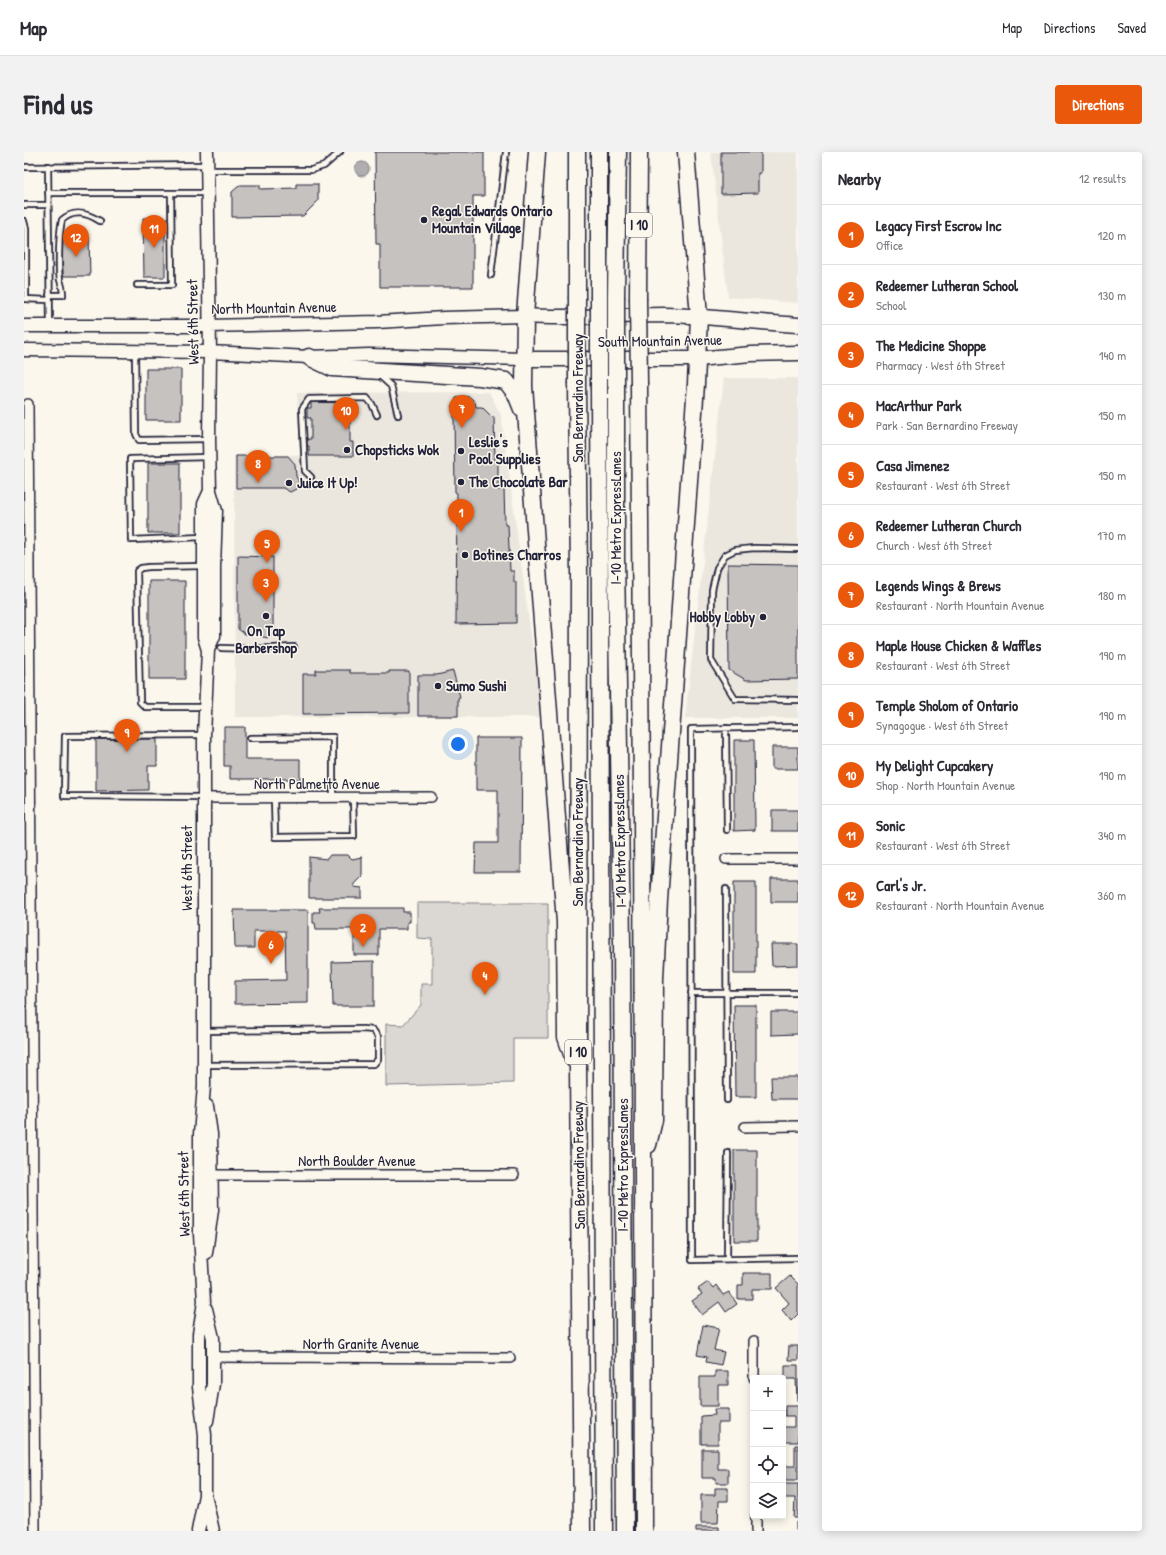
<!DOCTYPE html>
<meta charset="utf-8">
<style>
:root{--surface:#fff;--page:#f2f2f3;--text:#2b2b33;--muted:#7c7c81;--line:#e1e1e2;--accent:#ea580c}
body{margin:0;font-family:"Patrick Hand",sans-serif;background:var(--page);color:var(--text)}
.controls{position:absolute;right:12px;bottom:12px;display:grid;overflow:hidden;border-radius:4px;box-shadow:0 2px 10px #0003}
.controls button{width:36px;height:36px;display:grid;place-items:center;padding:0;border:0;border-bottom:1px solid var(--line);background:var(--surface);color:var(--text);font:20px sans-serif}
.you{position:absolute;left:434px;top:592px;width:14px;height:14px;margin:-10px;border:3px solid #fff;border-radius:50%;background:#1a73e8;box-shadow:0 0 0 6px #1a73e833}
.badge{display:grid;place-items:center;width:26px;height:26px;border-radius:50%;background:var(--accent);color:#fff;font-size:13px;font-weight:700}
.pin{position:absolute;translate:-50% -33px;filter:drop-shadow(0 1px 2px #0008)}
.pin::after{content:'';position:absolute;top:21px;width:14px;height:12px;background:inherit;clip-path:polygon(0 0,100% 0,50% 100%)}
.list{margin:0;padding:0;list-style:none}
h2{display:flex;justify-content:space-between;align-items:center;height:52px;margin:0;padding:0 16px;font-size:17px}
h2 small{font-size:13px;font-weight:400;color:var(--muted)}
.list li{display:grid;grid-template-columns:26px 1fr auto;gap:12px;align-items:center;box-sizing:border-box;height:60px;padding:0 16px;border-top:1px solid var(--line)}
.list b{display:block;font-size:15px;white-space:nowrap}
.list p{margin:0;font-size:13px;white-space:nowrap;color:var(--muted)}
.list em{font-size:13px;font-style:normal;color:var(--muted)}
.icon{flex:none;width:22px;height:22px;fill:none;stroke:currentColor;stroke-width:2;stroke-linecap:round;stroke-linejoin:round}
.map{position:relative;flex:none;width:774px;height:1379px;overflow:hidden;border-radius:4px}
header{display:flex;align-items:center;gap:24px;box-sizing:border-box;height:56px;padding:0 20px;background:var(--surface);border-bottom:1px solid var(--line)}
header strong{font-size:19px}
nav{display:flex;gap:22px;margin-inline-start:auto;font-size:14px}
.intro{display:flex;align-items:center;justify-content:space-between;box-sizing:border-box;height:96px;padding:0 24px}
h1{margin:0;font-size:28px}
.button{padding:10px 18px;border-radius:4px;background:var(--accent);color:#fff;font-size:14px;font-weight:700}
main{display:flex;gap:24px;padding:0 24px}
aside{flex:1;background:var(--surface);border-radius:4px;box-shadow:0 2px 10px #0003}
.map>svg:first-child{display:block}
</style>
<header>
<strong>Map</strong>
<nav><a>Map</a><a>Directions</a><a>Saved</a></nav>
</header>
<div class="intro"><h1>Find us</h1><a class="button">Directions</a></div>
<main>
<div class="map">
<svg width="774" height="1379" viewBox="0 0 774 1379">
<rect width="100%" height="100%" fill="#fbf7ec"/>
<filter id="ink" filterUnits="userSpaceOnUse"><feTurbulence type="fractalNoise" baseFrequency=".025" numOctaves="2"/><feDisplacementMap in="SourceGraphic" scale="8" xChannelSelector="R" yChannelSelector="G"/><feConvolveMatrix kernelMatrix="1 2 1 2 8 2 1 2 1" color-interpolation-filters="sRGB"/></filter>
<g filter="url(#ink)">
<path fill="#ebe7df" d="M687 0H774V151L704 145Z
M700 226H774V566H661Z
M465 240 477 263 518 565H211L210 303H276L273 241Z"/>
<path fill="#dbd8d3" stroke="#7e7d87" d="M393 751H524V886H489V931L362 934V872L379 873 397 853V832H408V787L393 786Z"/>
<path fill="#b1aeb0" stroke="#787681" d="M331 17a7 7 0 1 1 14 0a7 7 0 1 1-14 0Z"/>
<path fill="#c6c2c0" stroke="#22223b" d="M351 0H460V44H449V135H356V92H352Z
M697 0H737V21H734V41L697 42Z
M272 32H294V49L279 64 208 65V40L216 33H236V37L272 36Z
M119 66H141V125H120Z
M65 85 66 124H39L38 86Z
M122 217H157V268H122Z
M439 244 446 245 451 250 452 255H458L468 265H470L471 308H474V338L480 337 481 373H484L486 419H490V430H492V471L432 472 433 341 431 340 430 263 428 256 432 246Z
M287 250 328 251V266H326V290H329V304H285V294H283V287H287V266H283V256H287Z
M212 304H264L271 312 272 324 275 330 274 336 266 340 259 336H212Z
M124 311H156V381H124Z
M214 404 249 405V472L251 477 249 482 245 486 239 485 234 482H221L214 477Z
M704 412 774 413V527L722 528 705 518Z
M125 429H161V527H125Z
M292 518H326V521H365V519H385V561L279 562V522H292Z
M429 519 436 545 434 546V564H394V523H413Z
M200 575H221V607H276V627H206V614H200Z
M452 586H498L497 720H451L452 691H474V638H452Z
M72 587H133V614H124V638L72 639Z
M710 588H730L731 678 710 679Z
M748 595H774V617H748Z
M748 658H774V679H748Z
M306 703H324L328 707 338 705V724L330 732V735L338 736V746H285V705L303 707Z
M747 727H774V750H747Z
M710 730H732V822H710Z
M295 756H379V760H386V770H383V777H355V803H330V777H292L291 771H289V760H296Z
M210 758H284V851L211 852V829L262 828 261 779H230V796H211Z
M747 792H774V813L748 814Z
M350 809V854H309L308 810Z
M710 853H732V945H711Z
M747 860H774V882L747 883Z
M747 925H774V947H748Z
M710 998H733V1089H710Z
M719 1121H748V1137H728V1147H714V1133H719Z
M766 1124 774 1132V1162L767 1169 758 1158 765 1151 752 1136Z
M684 1130 689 1136 692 1133 699 1143 705 1140 713 1152 702 1160 695 1150 678 1163 668 1149 678 1142 674 1137Z
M679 1173 695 1176 690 1198 700 1200 697 1213 682 1210 683 1205 673 1203Z
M765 1194H774V1208H764Z
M761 1213H774V1248L773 1249 772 1227H761Z
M691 1219H704V1233H694V1254H676V1225H691Z
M761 1254H774V1290H759V1275H770V1264H761Z
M690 1257H705V1271H694V1292H677V1264L691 1263Z
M771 1293H774V1328H761L760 1314H771Z
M678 1297H694V1317H704V1331H692V1326H678Z
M760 1332H774V1366H770L771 1346H760Z
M691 1336H704V1349H695L694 1371H677V1343H691Z
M772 1370H774V1379H772Z
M672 1375H695V1379H672Z"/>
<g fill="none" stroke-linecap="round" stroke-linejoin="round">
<g stroke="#22223b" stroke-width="8">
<path id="lane" d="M24 14 26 173
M0 15 183 13
M184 18H287L300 14 316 0
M24 41H183
M0 53H24
M0 69 2 77V147
M467 123 482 0
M113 133H148L147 41
M25 143H39C39 138 38 134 36 128 34 117 35 80 38 68 50 57 63 61 76 69
M0 147 25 148
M111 200 112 282 115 288 185 287
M356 224 367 234 374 263
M287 325 281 319 278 257 285 247 343 246 348 252 353 263
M179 385 107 388 106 307 185 305
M774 397 730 396 711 398 701 403 693 416 688 438 687 508 711 547 774 548
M180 414 125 415 117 416 113 419 116 550 121 555H181
M197 496 229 497 270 495
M774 575 667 577 668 1108 774 1106
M702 576 703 678
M226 586 309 585V646
M179 645 40 644 41 584 180 583
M250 646 251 685 330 684 329 646
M702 737 703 948
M667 841H774
M180 879 339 877 349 878 354 885V907L350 912 181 913
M703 1107 704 1001"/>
</g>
<g stroke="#22223b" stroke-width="12">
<path id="street" d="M4 252 11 1379
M179 646 407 645
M702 707H774
M721 975 774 974
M181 1023H490
M730 1189V1226
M189 1205 486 1206
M732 1364V1379"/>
</g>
<g stroke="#22223b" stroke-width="15">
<path id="secondary" d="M183 0 186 200 185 287 186 339 192 359 190 415V484L184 498
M0 174H185L353 170 420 166 501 164
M0 198 186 200 285 205 345 203 499 207
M182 1101 188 1058 187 982 183 954
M182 1157 189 1186V1232L183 1269
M182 1347 189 1379
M174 1379 181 1343V1283L175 1235V1182L180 1150 176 1082V982L180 934V583L184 498 180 485V352L186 339"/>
</g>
<g stroke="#22223b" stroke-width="17">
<path id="primary" d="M501 164C547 167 594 163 641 163 685 164 729 170 774 173
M499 207H673L727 202 774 201"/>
</g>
<g stroke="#22223b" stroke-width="19">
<path id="highway" d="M513 0 501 164 500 234 541 770 542 885 550 908
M553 0V145
M575 0V144
M592 144 594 0
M614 146 615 0
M285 205 308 216 456 225 482 229 492 242 498 257
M553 232 555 421 554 917 558 1379
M592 232V407L598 790 601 1379
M615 232 618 646 620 1379
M575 237 580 1379
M624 993 630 968 631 826 635 748 672 232 675 165 662 0"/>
</g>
<use href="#lane" stroke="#fbf7ec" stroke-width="4.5"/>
<use href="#street" stroke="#fbf7ec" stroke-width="9"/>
<use href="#secondary" stroke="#fbf7ec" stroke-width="12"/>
<use href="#primary" stroke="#fbf7ec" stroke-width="14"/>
<use href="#highway" stroke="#fbf7ec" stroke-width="16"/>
<g stroke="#22223b" stroke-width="19" stroke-linecap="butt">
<path id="highway-bridge" d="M614 146 615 232
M553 232V145
M592 232V144
M575 237V144"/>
</g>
<use href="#highway-bridge" stroke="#fbf7ec" stroke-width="16"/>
</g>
</g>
<g fill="#22223b" stroke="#fbf7ec" stroke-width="1.5">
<circle cx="400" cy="68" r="4"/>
<circle cx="323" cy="298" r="4"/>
<circle cx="437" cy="299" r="4"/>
<circle cx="437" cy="330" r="4"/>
<circle cx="265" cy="331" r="4"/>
<circle cx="441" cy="403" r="4"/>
<circle cx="242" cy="464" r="4"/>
<circle cx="739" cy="465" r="4"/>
<circle cx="414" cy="534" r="4"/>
</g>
<g text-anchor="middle" stroke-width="3" stroke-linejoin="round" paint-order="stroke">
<g fill="#fbf7ec" stroke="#636270" stroke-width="1">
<rect x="602" y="61" width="26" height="24" rx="3"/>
<rect x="541" y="888" width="26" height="24" rx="3"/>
</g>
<g font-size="14" font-weight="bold" fill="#22223b">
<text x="615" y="78">I 10</text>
<text x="554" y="905">I 10</text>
</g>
<g font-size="15" font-weight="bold" fill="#22223b" stroke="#fbf7ec" text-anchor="start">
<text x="408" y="64">Regal Edwards Ontario<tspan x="408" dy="17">Mountain Village</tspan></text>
<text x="445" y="295">Leslie's<tspan x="445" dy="17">Pool Supplies</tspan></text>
<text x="331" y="303">Chopsticks Wok</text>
<text x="445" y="335">The Chocolate Bar</text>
<text x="273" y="336">Juice It Up!</text>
<text x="449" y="408">Botines Charros</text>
<text x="731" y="470" text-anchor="end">Hobby Lobby</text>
<text x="242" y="484" text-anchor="middle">On Tap<tspan x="242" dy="17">Barbershop</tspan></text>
<text x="422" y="539">Sumo Sushi</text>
</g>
<g font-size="15" fill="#22223b" stroke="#fbf7ec">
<text transform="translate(250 156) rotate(-1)" y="5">North Mountain Avenue</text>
<text transform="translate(169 170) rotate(-91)" y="5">West 6th Street</text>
<text transform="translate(636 189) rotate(-1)" y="5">South Mountain Avenue</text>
<text transform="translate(554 246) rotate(-90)" y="5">San Bernardino Freeway</text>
<text transform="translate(592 366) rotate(-90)" y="5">I-10 Metro ExpressLanes</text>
<text x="293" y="637">North Palmetto Avenue</text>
<text transform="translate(596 689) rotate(-91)" y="5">I-10 Metro ExpressLanes</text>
<text transform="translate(554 690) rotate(-90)" y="5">San Bernardino Freeway</text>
<text transform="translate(163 716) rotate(-90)" y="5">West 6th Street</text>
<text x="333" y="1014">North Boulder Avenue</text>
<text transform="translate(555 1013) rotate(-91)" y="5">San Bernardino Freeway</text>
<text transform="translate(599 1013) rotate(-90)" y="5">I-10 Metro ExpressLanes</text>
<text transform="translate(160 1042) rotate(-91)" y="5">West 6th Street</text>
<text x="337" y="1197">North Granite Avenue</text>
</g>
</g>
</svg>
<div class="controls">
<button>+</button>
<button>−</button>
<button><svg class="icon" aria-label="locate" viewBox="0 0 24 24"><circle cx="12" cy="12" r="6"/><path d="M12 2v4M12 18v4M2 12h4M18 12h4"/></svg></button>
<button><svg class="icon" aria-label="layers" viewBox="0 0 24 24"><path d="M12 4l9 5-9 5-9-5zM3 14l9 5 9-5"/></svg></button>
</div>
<div class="you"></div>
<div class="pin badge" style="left:437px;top:380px">1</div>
<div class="pin badge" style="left:339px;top:795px">2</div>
<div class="pin badge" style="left:242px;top:450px">3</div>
<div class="pin badge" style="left:461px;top:843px">4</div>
<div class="pin badge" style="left:243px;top:411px">5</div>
<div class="pin badge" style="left:247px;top:812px">6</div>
<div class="pin badge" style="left:438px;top:276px">7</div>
<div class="pin badge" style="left:234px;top:331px">8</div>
<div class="pin badge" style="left:103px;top:600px">9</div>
<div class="pin badge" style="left:322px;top:278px">10</div>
<div class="pin badge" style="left:130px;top:96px">11</div>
<div class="pin badge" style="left:52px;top:105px">12</div>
</div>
<aside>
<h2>Nearby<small>12 results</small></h2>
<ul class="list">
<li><span class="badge">1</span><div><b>Legacy First Escrow Inc</b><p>Office</p></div><em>120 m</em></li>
<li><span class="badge">2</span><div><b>Redeemer Lutheran School</b><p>School</p></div><em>130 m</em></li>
<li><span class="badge">3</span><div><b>The Medicine Shoppe</b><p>Pharmacy · West 6th Street</p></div><em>140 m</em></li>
<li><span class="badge">4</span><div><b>MacArthur Park</b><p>Park · San Bernardino Freeway</p></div><em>150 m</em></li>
<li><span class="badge">5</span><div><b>Casa Jimenez</b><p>Restaurant · West 6th Street</p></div><em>150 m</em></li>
<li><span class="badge">6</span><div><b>Redeemer Lutheran Church</b><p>Church · West 6th Street</p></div><em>170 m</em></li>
<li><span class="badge">7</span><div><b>Legends Wings &amp; Brews</b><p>Restaurant · North Mountain Avenue</p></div><em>180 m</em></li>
<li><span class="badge">8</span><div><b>Maple House Chicken &amp; Waffles</b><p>Restaurant · West 6th Street</p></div><em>190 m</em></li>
<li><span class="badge">9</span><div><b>Temple Sholom of Ontario</b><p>Synagogue · West 6th Street</p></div><em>190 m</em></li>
<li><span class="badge">10</span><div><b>My Delight Cupcakery</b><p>Shop · North Mountain Avenue</p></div><em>190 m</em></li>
<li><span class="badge">11</span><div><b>Sonic</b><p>Restaurant · West 6th Street</p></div><em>340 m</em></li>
<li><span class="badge">12</span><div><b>Carl's Jr.</b><p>Restaurant · North Mountain Avenue</p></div><em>360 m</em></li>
</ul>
</aside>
</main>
